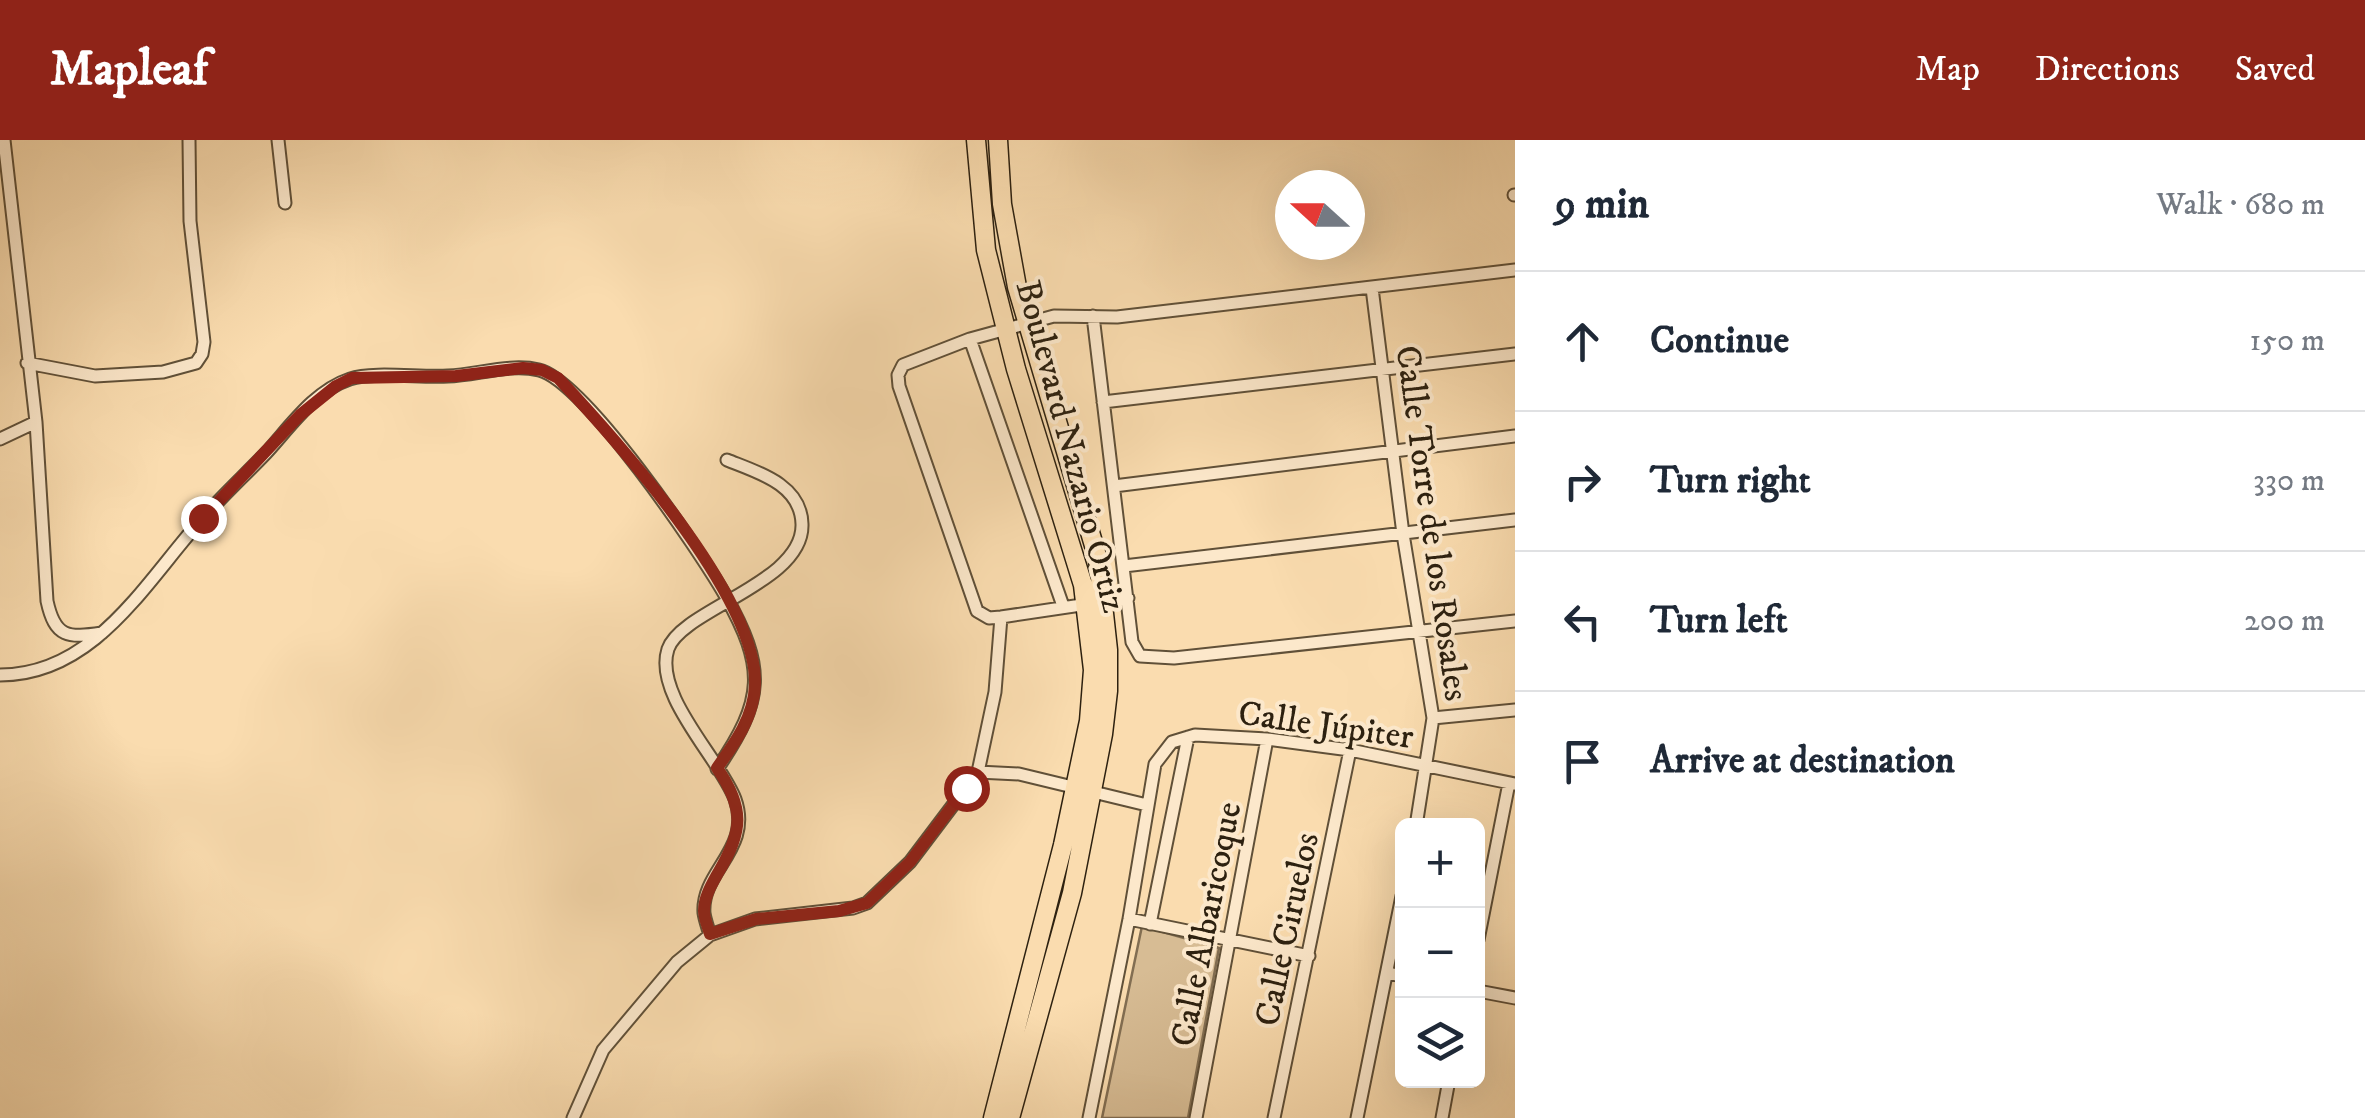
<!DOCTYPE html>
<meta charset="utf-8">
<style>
:root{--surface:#fff;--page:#f2f2f3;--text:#1f2937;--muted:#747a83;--line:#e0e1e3;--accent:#8f2418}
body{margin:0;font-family:"IM FELL DW Pica",serif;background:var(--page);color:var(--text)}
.controls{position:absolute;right:30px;bottom:30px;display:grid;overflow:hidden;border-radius:15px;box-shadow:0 10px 40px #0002}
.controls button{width:90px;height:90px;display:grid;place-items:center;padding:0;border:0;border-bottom:2px solid var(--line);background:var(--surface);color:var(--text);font:50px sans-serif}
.compass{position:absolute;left:1275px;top:30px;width:90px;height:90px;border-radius:50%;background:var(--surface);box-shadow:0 10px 40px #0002;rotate:291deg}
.stop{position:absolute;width:30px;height:30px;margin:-22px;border:8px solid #8f2418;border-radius:50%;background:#fff}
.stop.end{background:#8f2418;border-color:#fff;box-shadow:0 2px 10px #0008}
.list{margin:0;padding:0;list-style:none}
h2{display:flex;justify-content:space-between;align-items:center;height:130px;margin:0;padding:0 40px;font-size:42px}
h2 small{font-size:32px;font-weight:400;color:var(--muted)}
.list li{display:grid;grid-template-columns:65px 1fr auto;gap:30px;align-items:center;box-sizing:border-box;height:140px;padding:0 40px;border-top:2px solid var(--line)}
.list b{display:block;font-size:38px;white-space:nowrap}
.list em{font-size:32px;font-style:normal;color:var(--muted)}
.icon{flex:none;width:55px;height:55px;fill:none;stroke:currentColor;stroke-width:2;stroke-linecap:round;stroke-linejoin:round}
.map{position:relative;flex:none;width:1515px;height:978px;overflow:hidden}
header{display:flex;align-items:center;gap:60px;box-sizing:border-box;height:140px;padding:0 50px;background:var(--accent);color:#fff}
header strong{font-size:48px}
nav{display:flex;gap:55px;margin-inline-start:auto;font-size:35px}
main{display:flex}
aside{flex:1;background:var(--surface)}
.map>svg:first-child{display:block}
</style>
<header>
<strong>Mapleaf</strong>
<nav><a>Map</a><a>Directions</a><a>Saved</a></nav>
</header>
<main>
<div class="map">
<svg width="1515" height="978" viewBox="0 0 1515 978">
<rect width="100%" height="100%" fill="#fadcaf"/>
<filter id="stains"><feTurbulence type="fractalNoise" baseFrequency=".002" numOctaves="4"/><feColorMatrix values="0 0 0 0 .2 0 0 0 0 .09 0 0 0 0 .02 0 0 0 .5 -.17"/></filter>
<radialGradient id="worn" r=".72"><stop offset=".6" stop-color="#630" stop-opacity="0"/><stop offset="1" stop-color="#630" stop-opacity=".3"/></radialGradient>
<path fill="#d7bc94" stroke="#826e52" stroke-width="2.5" d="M1142 786 1219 808 1188 978H1102Z"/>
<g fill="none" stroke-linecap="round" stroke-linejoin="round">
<g stroke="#605038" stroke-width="15">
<path id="minor" d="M4 0 36 282 47 461C55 498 68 498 102 493
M278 0 285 63
M1514 55H1515
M1372 148 1403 394 1433 578 1416 686
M1093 176 1132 502 1140 516 1174 518 1515 481
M970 199 1063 466
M27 223 95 236 163 232 196 223 202 214 204 202 190 81 189 0
M1103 262 1515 214
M0 299 36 282
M1114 346 1515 296
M1124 426 1515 380
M1128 458 1001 477 989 478 977 471 899 246 898 235 903 225 970 199 1054 176 1117 177 1515 130
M0 535C95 535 146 441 202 379 222 356 245 335 266 313 290 287 314 251 350 239 373 231 422 238 448 236 477 235 510 223 539 230 585 241 699 410 725 455 766 528 765 559 717 629
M1433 578 1515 570
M978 632 1019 634 1147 665
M1129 779 1309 816
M1150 784 1188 597
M710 795C708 788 705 780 704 773 701 731 753 709 735 659 720 619 653 555 668 509 682 469 804 443 802 384 801 344 757 332 727 320
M1478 800 1509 643
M1387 833 1402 836
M1478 851 1515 858
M573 978 603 910 677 822 710 795 755 779 853 768 867 763 910 722 978 632 995 552 1001 477
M1089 978 1129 779 1155 624 1172 602 1195 595 1267 599 1350 610 1515 644
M1196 978 1267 599
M1274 978 1350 610
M1357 978 1402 756
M1442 978 1449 940"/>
</g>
<g stroke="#2d2110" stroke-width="21">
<path id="primary" d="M976 0 986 110 1016 229 1083 445 1093 530 1089 581 1063 705 993 978
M998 0 1002 64 1017 147 1098 419 1108 510V551L1103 594 1072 753 1010 978"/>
</g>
<use href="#minor" stroke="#fce8cb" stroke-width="11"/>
<use href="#primary" stroke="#fadcaf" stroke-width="18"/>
</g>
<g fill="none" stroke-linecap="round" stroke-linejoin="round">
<path stroke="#8f2418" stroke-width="12" d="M203 378 300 275 336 246 352 238 456 236 523 228 542 230 558 238 574 255C629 315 758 462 755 545 754 577 735 603 717 628 745 668 743 692 718 733 712 744 704 757 704 771 704 778 708 787 710 794L756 779 839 771 867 763 910 722 966 648"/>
</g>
<g text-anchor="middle" stroke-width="8" stroke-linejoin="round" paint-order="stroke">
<g font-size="35" fill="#2d2110" stroke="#fce8cb">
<text transform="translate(1072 306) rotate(75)" y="12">Boulevard Nazario Ortiz</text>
<text transform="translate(1433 383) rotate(82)" y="12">Calle Torre de los Rosales</text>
<text transform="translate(1326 584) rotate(8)" y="12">Calle Júpiter</text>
<text transform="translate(1205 784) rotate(-79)" y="12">Calle Albaricoque</text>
<text transform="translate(1286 789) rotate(-78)" y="12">Calle Ciruelos</text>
</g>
</g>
<rect width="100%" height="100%" filter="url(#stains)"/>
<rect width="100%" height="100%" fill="url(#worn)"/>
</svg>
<div class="controls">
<button>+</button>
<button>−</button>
<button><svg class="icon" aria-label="layers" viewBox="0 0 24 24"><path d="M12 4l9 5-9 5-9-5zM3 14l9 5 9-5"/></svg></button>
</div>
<svg class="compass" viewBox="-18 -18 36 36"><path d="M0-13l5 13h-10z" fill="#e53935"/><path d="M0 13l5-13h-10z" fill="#747a83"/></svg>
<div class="stop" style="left:966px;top:648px"></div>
<div class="stop end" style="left:203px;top:378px"></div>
</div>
<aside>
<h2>9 min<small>Walk · 680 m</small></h2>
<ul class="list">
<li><svg class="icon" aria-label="ahead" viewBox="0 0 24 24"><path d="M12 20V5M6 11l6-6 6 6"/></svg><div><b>Continue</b></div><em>150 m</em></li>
<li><svg class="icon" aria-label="right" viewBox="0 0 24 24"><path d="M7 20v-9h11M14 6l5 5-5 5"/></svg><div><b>Turn right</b></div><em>330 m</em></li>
<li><svg class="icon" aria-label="left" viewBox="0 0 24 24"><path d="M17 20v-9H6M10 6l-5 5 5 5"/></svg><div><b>Turn left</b></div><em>200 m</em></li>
<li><svg class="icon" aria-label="arrive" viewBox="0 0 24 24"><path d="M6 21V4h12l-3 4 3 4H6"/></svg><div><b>Arrive at destination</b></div></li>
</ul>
</aside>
</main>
